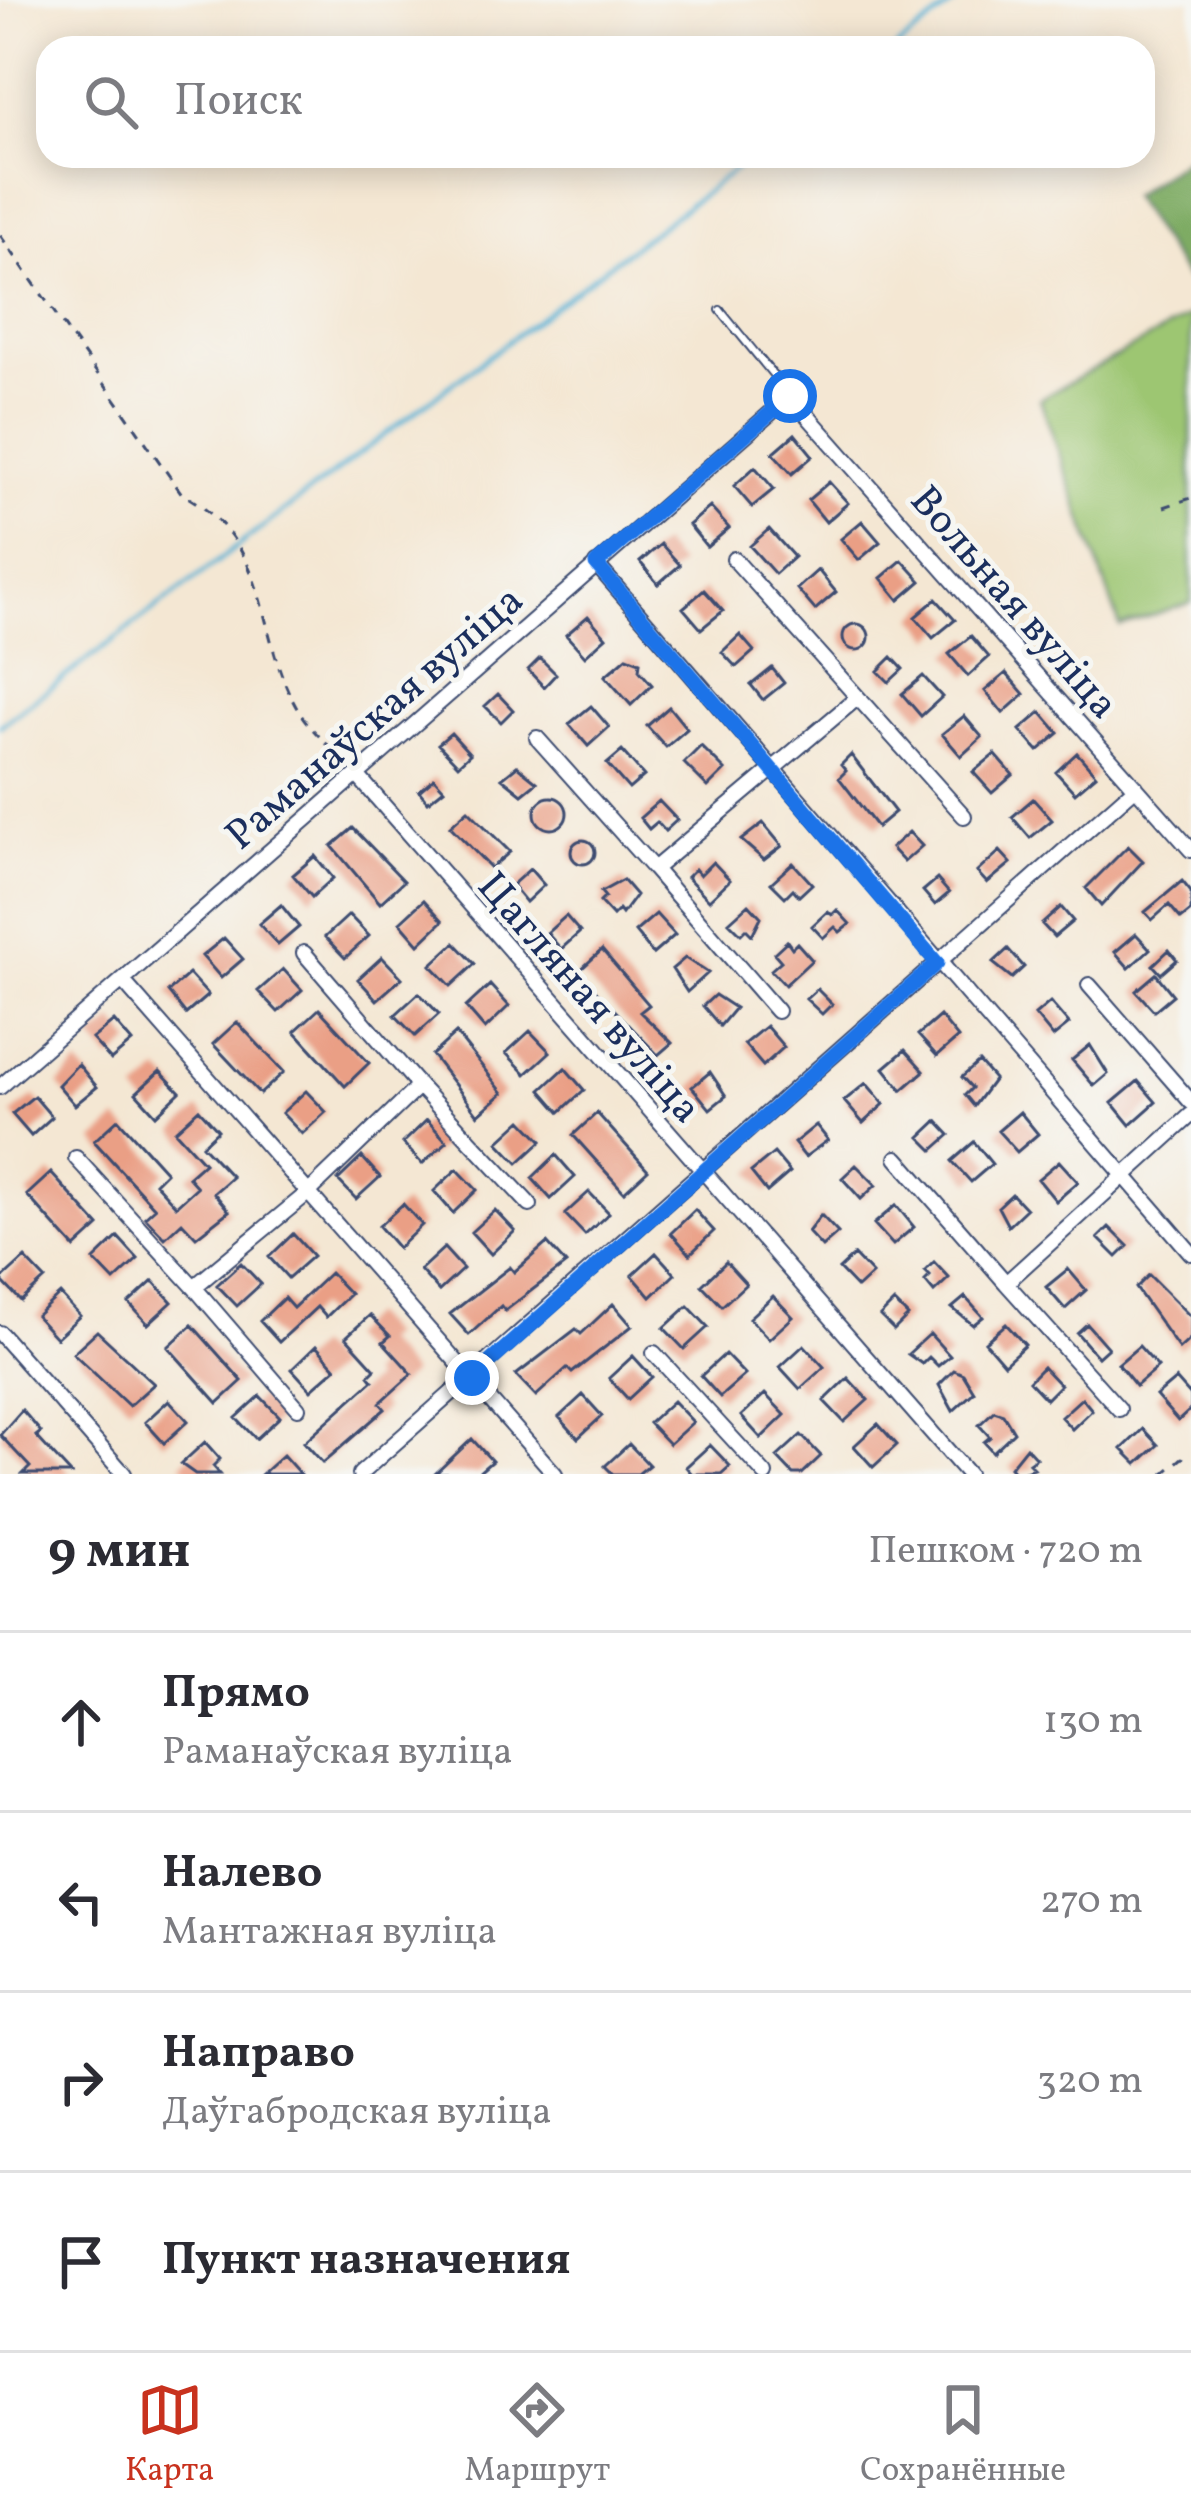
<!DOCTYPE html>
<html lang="ru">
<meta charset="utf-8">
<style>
:root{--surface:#fff;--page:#f2f2f3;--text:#2b2b33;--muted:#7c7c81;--line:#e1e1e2;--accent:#c8321e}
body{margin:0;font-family:Vollkorn,serif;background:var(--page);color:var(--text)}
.stop{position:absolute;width:36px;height:36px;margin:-27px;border:9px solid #1a73e8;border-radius:50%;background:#fff}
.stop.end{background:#1a73e8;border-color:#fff;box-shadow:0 3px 12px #0008}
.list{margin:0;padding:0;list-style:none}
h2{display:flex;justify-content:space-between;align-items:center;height:156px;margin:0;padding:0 48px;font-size:51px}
h2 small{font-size:39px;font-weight:400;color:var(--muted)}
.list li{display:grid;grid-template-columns:78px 1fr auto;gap:36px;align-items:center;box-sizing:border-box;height:180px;padding:0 48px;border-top:3px solid var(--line)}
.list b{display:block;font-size:45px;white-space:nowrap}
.list p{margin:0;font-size:39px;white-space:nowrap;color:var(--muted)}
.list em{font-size:39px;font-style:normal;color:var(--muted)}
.icon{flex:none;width:66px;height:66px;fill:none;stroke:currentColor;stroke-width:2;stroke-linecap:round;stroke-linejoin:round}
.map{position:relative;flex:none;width:1191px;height:1474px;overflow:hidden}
.search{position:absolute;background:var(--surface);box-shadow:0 6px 30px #0003;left:36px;right:36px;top:36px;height:132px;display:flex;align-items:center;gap:30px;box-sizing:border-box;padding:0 42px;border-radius:36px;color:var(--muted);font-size:45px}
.sheet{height:876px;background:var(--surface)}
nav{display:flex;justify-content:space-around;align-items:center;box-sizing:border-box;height:168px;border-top:3px solid var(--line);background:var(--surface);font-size:33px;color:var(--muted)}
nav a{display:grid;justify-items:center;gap:6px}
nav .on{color:var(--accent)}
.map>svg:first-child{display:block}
</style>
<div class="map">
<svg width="1191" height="1474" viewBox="0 0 1191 1474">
<rect width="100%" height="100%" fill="#f6f6f2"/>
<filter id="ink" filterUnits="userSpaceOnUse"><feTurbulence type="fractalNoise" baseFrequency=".00833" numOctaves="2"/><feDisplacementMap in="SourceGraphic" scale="24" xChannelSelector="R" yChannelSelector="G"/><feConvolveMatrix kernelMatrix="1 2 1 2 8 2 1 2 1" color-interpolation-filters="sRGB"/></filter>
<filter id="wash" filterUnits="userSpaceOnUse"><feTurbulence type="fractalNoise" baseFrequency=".004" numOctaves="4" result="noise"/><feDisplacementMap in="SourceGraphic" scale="48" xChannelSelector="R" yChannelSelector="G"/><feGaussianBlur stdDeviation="2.7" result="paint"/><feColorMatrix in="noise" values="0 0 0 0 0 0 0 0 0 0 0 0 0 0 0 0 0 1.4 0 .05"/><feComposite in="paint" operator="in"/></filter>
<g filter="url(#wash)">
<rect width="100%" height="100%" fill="#f4e7d3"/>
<path fill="#9dc672" stroke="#5c7a68" stroke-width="3" d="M1191 315V603L1120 626 1040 399Z"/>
<path fill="#7eab64" stroke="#4c6d61" stroke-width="3" d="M1191 155V286L1131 196Z"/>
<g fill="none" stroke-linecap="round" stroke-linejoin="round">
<path stroke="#57b3d5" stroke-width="4.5" d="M896 48 959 0
M0 726 753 156"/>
</g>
<g id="blocks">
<path fill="#ea9f85" d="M795 434 813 456 792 474 773 453Z
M755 467 774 489 752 507 734 486Z
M829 482 848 503 826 522 808 500Z
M710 507 729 528 707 547 689 525Z
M862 521 880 542 859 560 841 539Z
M769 529 794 557 775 574 750 546Z
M661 544 680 565 658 584 640 562Z
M902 560 921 581 899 600 881 578Z
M818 570 836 592 815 610 797 589Z
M704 590 723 611 701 629 683 608Z
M936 599 955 620 933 638 915 617Z
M588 616 606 637 585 656 566 635Z
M843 637a13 13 0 1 1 26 0a13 13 0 1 1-26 0Z
M740 635 754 651 736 667 722 652Z
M971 636 989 657 968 676 949 654Z
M627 657 640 662 639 670 652 685 631 705 605 676Z
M892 657 903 669 889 682 878 671Z
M540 658 556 674 544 687 528 670Z
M772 668 784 683 763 700 751 685Z
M1006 673 1024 694 1003 713 985 691Z
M923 676 942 697 921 716 902 694Z
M498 694 513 710 501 722 485 706Z
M591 706 609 727 588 746 569 724Z
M669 707 687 729 666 747 647 726Z
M1041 712 1059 733 1038 751 1020 730Z
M964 716 982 737 961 756 942 734Z
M451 733 470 754 458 765 438 744Z
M701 746 725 770 708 787 684 763Z
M622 751 644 776 629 789 607 764Z
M1077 753 1096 775 1075 793 1056 772Z
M995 754 1013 775 992 793 973 772Z
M851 755 895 812 877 827 839 778 846 771 841 765Z
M517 766 537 782 522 794 502 778Z
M434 778 444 789 428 802 419 791Z
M535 813a16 16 0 1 1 32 0a16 16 0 1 1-32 0Z
M1033 799 1052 820 1030 838 1012 817Z
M659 801 677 820 665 831 657 822 649 829 640 818Z
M468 810 510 852 491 868 450 826Z
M763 823 782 846 764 860 741 840Z
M353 828 404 881 380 903 332 846Z
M909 832 922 846 904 862 891 848Z
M571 852a12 12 0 1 1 24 0a12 12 0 1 1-24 0Z
M1128 846 1143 861 1101 906 1086 888Z
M1000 851 1011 863 987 883 977 872Z
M315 856 333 878 312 897 293 875Z
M713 862 730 880 709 900 687 877 695 869 700 875Z
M793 863 812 884 799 896 793 889 785 897 771 883Z
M530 869 544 885 526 902 512 885Z
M937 879 949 893 935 905 923 891Z
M623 880 636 895 622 914 619 910 613 916 600 902 605 897 601 892Z
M1182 881 1191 892V911L1181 919 1169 905 1152 920 1145 912Z
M424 900 443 921 419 944 400 922Z
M749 904 761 917 752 935 746 929 741 934 729 922Z
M281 905 299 927 278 945 259 924Z
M1061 907 1073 921 1054 937 1042 924Z
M837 910 850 924 840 932 835 927 823 938 812 926 828 911 832 915Z
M656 914 675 935 653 954 635 932Z
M349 915 369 936 345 958 325 937Z
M566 916 580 932 561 949 547 933Z
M1136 934 1150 949 1129 968 1115 952Z
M224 938 243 959 221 978 202 956Z
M787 941 792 948 797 943 812 960 785 985 771 970 781 961 774 953Z
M455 943 475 964 451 986 431 965Z
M1008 949 1024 967 1012 978 993 963Z
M602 950 649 1005 640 1012 672 1043 658 1055 578 972Z
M1169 950 1177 960 1161 974 1153 965Z
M382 957 402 978 377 1000 358 979Z
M685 958 708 973 687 992 672 969Z
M283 969 302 990 278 1012 258 991Z
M189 974 208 995 186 1014 168 992Z
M1156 974 1173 995 1154 1011 1136 991Z
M490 985 509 1006 485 1029 466 1007Z
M817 989 832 1004 822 1014 806 999Z
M419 993 439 1014 415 1036 395 1015Z
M715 995 735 1008 720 1026 703 1006Z
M1050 1002 1069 1024 1053 1037 1035 1015Z
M319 1009 369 1063 345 1086 295 1031Z
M940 1016 958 1038 937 1056 918 1035Z
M114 1021 132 1042 111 1060 92 1039Z
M237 1022 284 1072 260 1094 213 1044Z
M766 1026 784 1047 763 1066 744 1044Z
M530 1031 550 1052 526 1074 506 1053Z
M456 1033 503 1093 478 1115 432 1055Z
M1090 1045 1108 1074 1094 1086 1072 1060Z
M905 1050 924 1071 902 1090 884 1068Z
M979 1062 994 1079 974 1106 965 1095 972 1088 962 1077Z
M78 1064 97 1087 75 1105 58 1085Z
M565 1068 584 1090 560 1112 541 1090Z
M160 1071 180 1092 156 1115 136 1093Z
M710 1072 726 1096 710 1109 692 1087Z
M1138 1081 1156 1102 1130 1125 1112 1103Z
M866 1083 884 1104 863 1123 844 1101Z
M306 1091 326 1112 302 1134 282 1113Z
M34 1096 52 1117 31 1136 12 1114Z
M199 1109 218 1130 202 1145 232 1177 214 1193 229 1211 196 1237 182 1222 165 1238 145 1217 155 1208 94 1141 118 1119 166 1172 155 1183 176 1206 197 1187 188 1177 204 1163 175 1131Z
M1020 1112 1038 1134 1017 1152 998 1131Z
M597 1113 648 1170 624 1192 573 1135Z
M427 1120 447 1142 422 1164 403 1143Z
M522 1120 542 1141 518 1163 498 1142Z
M937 1121 950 1135 933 1150 920 1137Z
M816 1125 828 1140 805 1157 794 1143Z
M974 1142 992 1164 971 1182 952 1161Z
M774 1153 790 1172 767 1192 751 1172Z
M556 1155 575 1177 551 1199 532 1178Z
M362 1157 380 1177 356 1199 338 1180Z
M1059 1161 1078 1182 1056 1201 1038 1179Z
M856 1165 876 1185 861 1199 842 1178Z
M457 1169 477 1190 453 1213 434 1191Z
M51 1173 99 1226 75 1248 27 1195Z
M589 1192 609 1213 585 1235 565 1214Z
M1012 1194 1026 1209 1008 1226 998 1207Z
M403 1204 422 1225 398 1248 379 1226Z
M896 1205 914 1227 893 1245 874 1224Z
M495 1210 515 1231 491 1254 471 1232Z
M695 1210 714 1231 690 1254 671 1233Z
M821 1215 838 1233 822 1247 808 1232Z
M1109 1227 1128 1246 1117 1257 1098 1238Z
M293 1234 313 1256 288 1278 269 1257Z
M118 1237 138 1259 114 1281 94 1260Z
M547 1243 566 1264 505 1311 501 1306 469 1335 450 1314 510 1267 514 1272Z
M444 1248 463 1269 439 1291 420 1270Z
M656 1253 675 1274 651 1297 632 1275Z
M854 1255 872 1274 857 1288 839 1269Z
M25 1258 45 1279 21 1301 1 1280Z
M726 1262 746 1284 722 1306 702 1285Z
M934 1262 949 1278 934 1292 925 1281 930 1276 925 1271Z
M241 1263 261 1284 237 1306 217 1285Z
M1068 1269 1086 1290 1065 1309 1046 1287Z
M330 1273 350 1294 326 1317 317 1307 279 1342 260 1321 284 1298 293 1308Z
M1149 1275 1191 1317V1338L1179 1349 1136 1288Z
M153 1281 172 1302 148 1324 129 1303Z
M60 1294 80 1316 56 1338 36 1316Z
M773 1296 793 1317 769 1339 749 1318Z
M965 1297 983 1317 973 1325 952 1308Z
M894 1302 908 1316 894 1330 880 1316Z
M613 1304 632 1326 572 1373 567 1368 536 1396 516 1375 576 1329 581 1334Z
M688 1306 708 1327 684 1349 664 1328Z
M370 1315 390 1336 383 1342 412 1374 380 1403 385 1409 323 1463 304 1442 373 1380 369 1375 375 1369 346 1337Z
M1006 1324 1025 1345 1004 1364 985 1342Z
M1087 1324 1108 1348 1098 1357 1077 1333Z
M192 1325 242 1381 218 1403 168 1347Z
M97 1331 154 1384 129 1406 73 1353Z
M930 1334 950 1356 938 1366 929 1357 922 1364 908 1354Z
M804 1345 824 1367 800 1389 780 1367Z
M316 1346 336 1368 311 1390 292 1369Z
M1139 1346 1158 1367 1136 1386 1118 1364Z
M725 1354 745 1375 720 1397 701 1376Z
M633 1356 652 1377 628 1399 609 1378Z
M1043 1367 1060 1385 1046 1399 1029 1381Z
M954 1370 963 1374 974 1392 953 1411 939 1385Z
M848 1378 868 1400 844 1422 824 1401Z
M1176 1379 1191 1396V1409L1178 1421 1156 1396Z
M765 1394 785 1415 761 1438 741 1416Z
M583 1395 602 1416 578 1438 559 1417Z
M260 1396 280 1417 256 1439 236 1418Z
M1082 1398 1092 1410 1072 1429 1061 1417Z
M169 1400 188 1421 164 1443 145 1422Z
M673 1401 693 1422 669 1444 649 1423Z
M22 1410 41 1432 36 1436 71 1474H23L30 1467 0 1435Z
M994 1411 1003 1414 1014 1432 993 1452 984 1442 990 1437 979 1425Z
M878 1424 897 1445 873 1467 854 1446Z
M1143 1429 1158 1445 1137 1464 1122 1449Z
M801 1435 821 1456 802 1474H793L777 1457Z
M472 1439 492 1461 477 1474H435Z
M205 1442 220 1459 213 1466 220 1474H195L181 1464Z
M629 1444 649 1465 638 1474H613L605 1466Z
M710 1445 730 1466 721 1474H692L686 1467Z
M1026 1447 1036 1458 1029 1463 1034 1468 1016 1474 1010 1467Z
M283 1455 300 1474H262Z"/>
</g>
</g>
<g filter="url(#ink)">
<use href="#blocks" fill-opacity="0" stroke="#3c4b70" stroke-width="3"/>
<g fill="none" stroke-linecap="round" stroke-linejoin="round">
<g stroke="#3c4b70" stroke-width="10">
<path id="lane" d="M720 310 788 393"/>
</g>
<g stroke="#3c4b70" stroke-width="18">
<path id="street" d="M734 559 964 816
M596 564 1191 1253
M537 738 654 869 857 698
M357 775 968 1474
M654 869 777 1011
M122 980 555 1474
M1089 985 1191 1102
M419 1086 530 1205
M0 1087 790 396 1191 850
M76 1158 194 1287 309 1192 419 1086 304 953
M897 1158 1006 1283 1191 1115
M1006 1283 1119 1409
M194 1287 298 1408
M0 1333 124 1474
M654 1353 765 1474
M360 1474 1136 787"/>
</g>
<path stroke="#3c4b70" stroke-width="3" stroke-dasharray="9 9" stroke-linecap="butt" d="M0 235 182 494C275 545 253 633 298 710 310 730 333 749 349 766
M1164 507 1191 498
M1163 1474 1182 1458 1191 1462"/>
<use href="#lane" stroke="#fff" stroke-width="6"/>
<use href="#street" stroke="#fff" stroke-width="14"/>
</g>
</g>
<g fill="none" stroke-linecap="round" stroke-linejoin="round" filter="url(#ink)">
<path stroke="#1a73e8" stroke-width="15" d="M472 1378 937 963 596 564 790 396"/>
</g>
<g text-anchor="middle" stroke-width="10" stroke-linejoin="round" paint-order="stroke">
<g font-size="42" fill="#1b2f5e" stroke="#f6f6f2">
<text transform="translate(1016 601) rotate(49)" y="15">Вольная вуліца</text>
<text transform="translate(373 716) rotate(-41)" y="15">Раманаўская вуліца</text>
<text transform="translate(591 996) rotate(49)" y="15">Цагляная вуліца</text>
</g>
</g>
</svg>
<div class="stop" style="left:790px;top:396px"></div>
<div class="stop end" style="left:472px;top:1378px"></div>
<div class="search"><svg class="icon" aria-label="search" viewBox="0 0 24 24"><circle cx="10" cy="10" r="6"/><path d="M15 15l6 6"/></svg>Поиск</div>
</div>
<section class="sheet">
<h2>9 мин<small>Пешком · 720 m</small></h2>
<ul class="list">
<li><svg class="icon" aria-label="ahead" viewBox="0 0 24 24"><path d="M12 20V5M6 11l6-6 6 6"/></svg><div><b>Прямо</b><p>Раманаўская вуліца</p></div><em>130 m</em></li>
<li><svg class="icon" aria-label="left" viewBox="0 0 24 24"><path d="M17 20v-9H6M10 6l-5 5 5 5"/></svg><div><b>Налево</b><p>Мантажная вуліца</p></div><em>270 m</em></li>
<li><svg class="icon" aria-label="right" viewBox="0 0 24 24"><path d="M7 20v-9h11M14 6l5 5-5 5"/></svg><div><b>Направо</b><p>Даўгабродская вуліца</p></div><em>320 m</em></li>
<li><svg class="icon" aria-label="arrive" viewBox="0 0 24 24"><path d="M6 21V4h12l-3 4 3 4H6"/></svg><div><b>Пункт назначения</b></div></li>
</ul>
</section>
<nav>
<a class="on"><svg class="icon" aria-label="map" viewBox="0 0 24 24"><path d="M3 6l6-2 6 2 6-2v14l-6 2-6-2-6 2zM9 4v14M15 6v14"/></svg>Карта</a>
<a><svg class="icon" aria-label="directions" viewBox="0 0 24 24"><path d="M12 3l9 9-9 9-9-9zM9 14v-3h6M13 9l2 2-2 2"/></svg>Маршрут</a>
<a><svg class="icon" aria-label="saved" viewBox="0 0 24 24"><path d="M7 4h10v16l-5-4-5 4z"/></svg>Сохранённые</a>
</nav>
